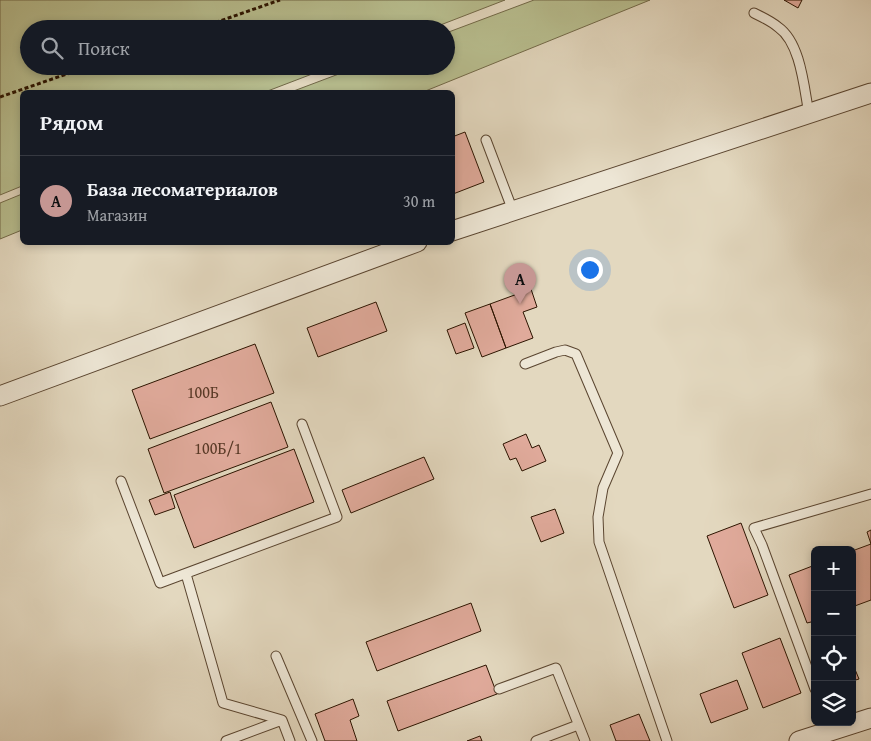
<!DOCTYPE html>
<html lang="ru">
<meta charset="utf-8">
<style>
:root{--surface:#171b24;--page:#20242c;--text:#f1f3f6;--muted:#9ea1a6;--line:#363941;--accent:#c59692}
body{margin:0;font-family:"Gentium Book Plus",serif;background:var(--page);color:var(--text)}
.controls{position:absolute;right:15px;bottom:15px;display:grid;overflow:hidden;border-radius:8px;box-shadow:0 2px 8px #0003}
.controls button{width:45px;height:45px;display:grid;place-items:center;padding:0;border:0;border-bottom:1px solid var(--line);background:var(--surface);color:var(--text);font:25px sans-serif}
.you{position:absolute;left:589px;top:269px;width:18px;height:18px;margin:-12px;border:4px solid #fff;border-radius:50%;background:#1a73e8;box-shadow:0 0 0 8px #1a73e833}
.badge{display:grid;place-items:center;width:32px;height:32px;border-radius:50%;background:var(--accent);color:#111;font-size:16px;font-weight:700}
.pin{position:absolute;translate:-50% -41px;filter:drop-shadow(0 1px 2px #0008)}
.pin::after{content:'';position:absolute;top:26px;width:18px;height:15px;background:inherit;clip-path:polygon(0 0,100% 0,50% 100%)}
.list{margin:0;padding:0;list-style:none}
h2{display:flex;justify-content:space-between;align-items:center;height:65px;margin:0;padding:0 20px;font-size:21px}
h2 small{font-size:16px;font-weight:400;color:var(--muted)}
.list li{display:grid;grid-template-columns:32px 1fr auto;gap:15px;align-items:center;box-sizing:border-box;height:90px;padding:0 20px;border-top:1px solid var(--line)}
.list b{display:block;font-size:19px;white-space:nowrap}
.list p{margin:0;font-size:16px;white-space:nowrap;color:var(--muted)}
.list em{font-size:16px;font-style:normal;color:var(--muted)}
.icon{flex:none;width:28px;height:28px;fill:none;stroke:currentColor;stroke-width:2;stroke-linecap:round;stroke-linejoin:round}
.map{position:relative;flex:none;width:871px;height:741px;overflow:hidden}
.search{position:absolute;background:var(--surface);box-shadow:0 2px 8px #0003;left:20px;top:20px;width:435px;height:55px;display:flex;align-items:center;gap:12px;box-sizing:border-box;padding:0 18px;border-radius:28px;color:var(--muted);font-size:19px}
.panel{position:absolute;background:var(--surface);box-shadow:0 2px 8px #0003;left:20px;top:90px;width:435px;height:155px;border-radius:8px}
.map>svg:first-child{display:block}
</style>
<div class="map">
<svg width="871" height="741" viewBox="0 0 871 741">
<rect width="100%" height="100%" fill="#e3d8bf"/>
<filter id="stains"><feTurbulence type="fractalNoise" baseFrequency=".004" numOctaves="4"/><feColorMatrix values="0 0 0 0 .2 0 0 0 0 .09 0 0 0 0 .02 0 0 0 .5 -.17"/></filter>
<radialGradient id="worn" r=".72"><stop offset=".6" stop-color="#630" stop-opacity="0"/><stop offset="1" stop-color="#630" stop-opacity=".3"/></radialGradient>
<path fill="#b8be8f" stroke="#726948" d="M0 0H505L430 29H29V66H333L265 92H22V186L0 195Z
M534 0H650L423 92H291L360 66H446V33Z
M22 194V230L0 239V203Z"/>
<path fill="#e0aa9b" stroke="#2c1400" d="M784 0H802L798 8Z
M465 132 484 182 453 194 452 137Z
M531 289 537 307 523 312 533 338 506 348 490 304Z
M376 302 387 331 318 357 307 328Z
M490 304 506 348 482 357 465 313Z
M465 323 474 348 456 354 447 330Z
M255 344 274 393 150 439 132 390Z
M271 402 288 447 164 493 148 449Z
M526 434 532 448 539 445 546 461 522 471 516 458 510 460 503 444Z
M294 449 314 502 194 548 174 495Z
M424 457 434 479 351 513 342 490Z
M170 492 175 508 155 515 149 500Z
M555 509 564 533 541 542 531 517Z
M741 523 768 595 734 608 707 536Z
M871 530V544L867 532Z
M871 544V600L852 607V551Z
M815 565V621L807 623 789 575Z
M471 603 481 631 377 671 366 642Z
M780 638 801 693 763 708 742 653Z
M486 665 497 694 398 731 387 701Z
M854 667 859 679 852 681V668Z
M737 680 748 709 711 723 700 694Z
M353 699 359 716 350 720 357 741H325L315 714Z
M639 714 650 741H616L610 725Z
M480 736 482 741H467Z"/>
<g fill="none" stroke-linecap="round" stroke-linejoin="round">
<g stroke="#5a4530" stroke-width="11">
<path id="service" d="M754 13C762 17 771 21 778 27 801 43 804 88 809 114
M486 140 513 211
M525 364 556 352 565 350 576 354 618 453 603 488 598 517 599 542 667 741
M121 481 160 583 337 517 302 424
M186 574 223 703 282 720 290 741
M276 656 312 741
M499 689 556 668 585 741
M815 689 762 545 754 528 871 494
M226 741 282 720
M536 741 578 725"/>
</g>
<g stroke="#5a4530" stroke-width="21">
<path id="minor" d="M452 231 871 93
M0 396 417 242
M799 741 871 718"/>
</g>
<path stroke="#2c1400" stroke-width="3" stroke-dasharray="4 2.5" stroke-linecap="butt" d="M197 29 280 0
M0 97 90 66"/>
<use href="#service" stroke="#ede6d5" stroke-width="9"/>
<use href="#minor" stroke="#ede6d5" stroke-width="19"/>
</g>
<g text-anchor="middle" stroke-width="4.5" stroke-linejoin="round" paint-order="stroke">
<g font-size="16" fill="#593a27">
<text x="203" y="398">100Б</text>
<text x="218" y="454">100Б/1</text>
</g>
</g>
<rect width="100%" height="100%" filter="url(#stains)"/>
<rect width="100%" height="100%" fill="url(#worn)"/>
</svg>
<div class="controls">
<button>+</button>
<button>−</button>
<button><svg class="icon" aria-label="locate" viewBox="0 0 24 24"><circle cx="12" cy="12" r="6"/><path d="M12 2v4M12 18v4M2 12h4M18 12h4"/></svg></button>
<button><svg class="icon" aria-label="layers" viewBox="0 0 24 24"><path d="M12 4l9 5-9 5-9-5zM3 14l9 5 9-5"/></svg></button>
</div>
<div class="you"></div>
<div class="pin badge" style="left:520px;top:304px">A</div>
<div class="search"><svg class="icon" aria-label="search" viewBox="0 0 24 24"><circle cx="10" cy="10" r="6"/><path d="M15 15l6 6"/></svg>Поиск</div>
<section class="panel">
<h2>Рядом<small></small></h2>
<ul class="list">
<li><span class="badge">A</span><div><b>База лесоматериалов</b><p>Магазин</p></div><em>30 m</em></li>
</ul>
</section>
</div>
